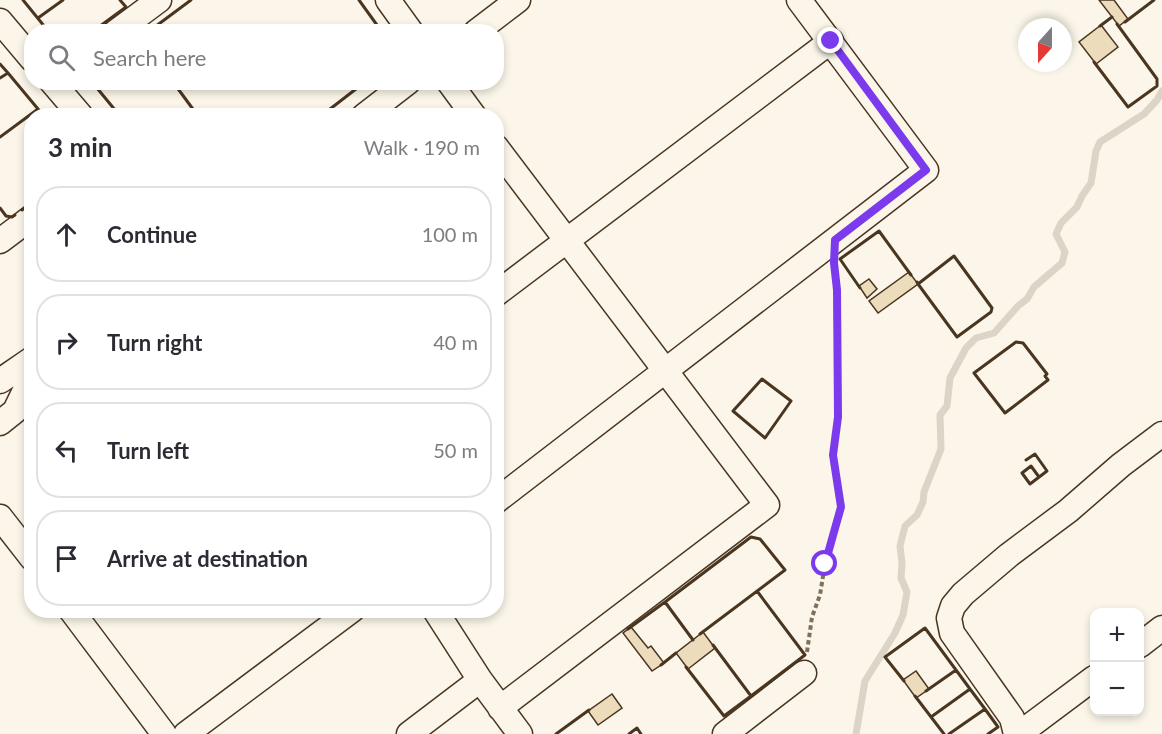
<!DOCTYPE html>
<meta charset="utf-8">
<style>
:root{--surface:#fff;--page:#f7f7f7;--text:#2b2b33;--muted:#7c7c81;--line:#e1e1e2}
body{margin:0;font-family:Lato,sans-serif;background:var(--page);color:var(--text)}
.controls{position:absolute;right:18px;bottom:18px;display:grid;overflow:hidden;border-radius:12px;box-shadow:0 3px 9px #0003}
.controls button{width:54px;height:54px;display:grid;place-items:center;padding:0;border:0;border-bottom:2px solid var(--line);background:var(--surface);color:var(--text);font:30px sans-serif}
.compass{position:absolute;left:1018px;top:18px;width:54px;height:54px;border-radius:50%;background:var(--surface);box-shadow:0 3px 9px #0003;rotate:201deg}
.stop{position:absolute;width:18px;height:18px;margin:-14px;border:4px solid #7c3aed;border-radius:50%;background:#fff}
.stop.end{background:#7c3aed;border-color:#fff;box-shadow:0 2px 6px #0008}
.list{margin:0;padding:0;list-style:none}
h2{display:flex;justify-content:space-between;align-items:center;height:78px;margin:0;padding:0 24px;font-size:26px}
h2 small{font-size:20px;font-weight:400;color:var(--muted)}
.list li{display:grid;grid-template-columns:39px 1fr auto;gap:18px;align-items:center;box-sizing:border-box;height:96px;margin:0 12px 12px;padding:0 12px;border:2px solid var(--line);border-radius:24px}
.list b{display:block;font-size:22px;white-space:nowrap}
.list em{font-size:20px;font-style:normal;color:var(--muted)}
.icon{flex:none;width:33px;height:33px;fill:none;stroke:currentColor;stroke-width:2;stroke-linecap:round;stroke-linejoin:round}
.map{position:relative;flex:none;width:1162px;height:734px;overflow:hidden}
.search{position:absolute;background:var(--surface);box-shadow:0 3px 9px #0003;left:24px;top:24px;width:480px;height:66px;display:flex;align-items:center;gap:15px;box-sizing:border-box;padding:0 21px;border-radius:24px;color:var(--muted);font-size:22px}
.panel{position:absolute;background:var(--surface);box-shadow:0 3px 9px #0003;left:24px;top:108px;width:480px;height:510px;border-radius:24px}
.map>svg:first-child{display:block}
</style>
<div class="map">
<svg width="1162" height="734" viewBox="0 0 1162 734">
<rect width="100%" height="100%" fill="#fbf6e9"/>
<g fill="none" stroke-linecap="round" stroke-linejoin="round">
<path stroke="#dcd4c6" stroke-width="7" d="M856 734 865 681 895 633 903 615 907 592 901 578 902 563 900 546 905 526 917 515 923 502 924 492 941 449 940 415 947 406 950 378 966 348 976 338 994 333 1018 306 1027 299 1034 287 1062 263 1065 252 1056 234 1061 223 1077 207 1082 196 1091 183 1096 151 1100 142 1144 114 1157 100 1162 91"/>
</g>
<path fill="#ecdcbc" stroke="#4a3520" stroke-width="1.5" d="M1099 0H1114L1128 19 1119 26Z
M1101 25 1118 47 1096 64 1079 42Z
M909 272 918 284 878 313 869 301Z
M869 279 877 289 867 298 859 286Z
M631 627 648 648 651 646 664 663 652 671 623 633Z
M703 632 715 648 688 669 676 653Z
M916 671 929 689 916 698 903 680Z
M612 694 622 708 598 725 588 711Z"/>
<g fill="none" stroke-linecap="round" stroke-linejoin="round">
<g stroke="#4a3520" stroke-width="27">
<path id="minor" d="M388 0 411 32
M0 21 32 59
M116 32 159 0
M476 32 518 0
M52 82 81 116
M449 82 474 116
M364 116 408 82
M496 147 767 505 500 708
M0 241 32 217
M496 294 831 41
M0 381 32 359
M0 423 15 411 32 376
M496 501 926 170 799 0
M0 517 32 558
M71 610 164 734
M435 610 480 680 520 734
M1140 645 1162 628
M186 734 352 610
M409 734 480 680
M725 734 804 673
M1016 734 1012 718 952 633 949 618 953 606 963 594 1009 555 1068 511 1121 465 1162 434
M1019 734 1094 678"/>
</g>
<path stroke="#7f6f5c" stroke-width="4" stroke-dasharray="4.5 3" stroke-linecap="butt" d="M807 652 812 617 820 595 825 564 841 507 833 455 838 417V290L835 269"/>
<use href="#minor" stroke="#fbf6e9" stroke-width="24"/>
<path stroke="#4a3520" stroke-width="3" d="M23 0 49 32
M359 0 382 32
M38 18 63 0
M1125 22 1154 0
M1100 26 1112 17
M92 32 126 7 120 0
M148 32 191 0
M1094 62 1128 107 1157 86V79L1117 24
M0 64 8 73
M0 78 8 73 38 109
M92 82 120 116
M173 82 198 116
M321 116 365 82
M0 137 38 109 44 116
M0 208 6 216 12 217 15 215
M22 210 32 203
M917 282 918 284 957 337 991 312 992 308 954 256 918 284
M860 288 840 259 879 231 911 275
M1016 342 1023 343 1047 374 1045 376 1048 380 1005 413 974 373Z
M762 379 791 401 765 438 733 411Z
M1026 460 1035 454 1047 471 1030 484 1022 473 1031 466 1039 477
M665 602 751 537 760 539 785 570 700 634
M628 629 665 602 693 640
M713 645 751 696 805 655 757 591
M661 665 676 653
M686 667 724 716 751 696
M904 681 885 657 925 628 956 670 926 691
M915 696 944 734
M985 709 998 727 988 734
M931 717 970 689 956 670
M556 734 589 710
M629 734 637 728 641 734
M949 734 985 709 970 689"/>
</g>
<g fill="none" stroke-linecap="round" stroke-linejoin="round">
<path stroke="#7c3aed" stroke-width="8" d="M825 564 841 507 833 455 838 417 837 290 834 263 835 240 926 170 831 41"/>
</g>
</svg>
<div class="controls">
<button>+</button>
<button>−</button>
</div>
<svg class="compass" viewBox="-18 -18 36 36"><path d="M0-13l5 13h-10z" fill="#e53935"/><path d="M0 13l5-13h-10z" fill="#7c7c81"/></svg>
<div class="stop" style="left:825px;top:564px"></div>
<div class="stop end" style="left:831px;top:41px"></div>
<div class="search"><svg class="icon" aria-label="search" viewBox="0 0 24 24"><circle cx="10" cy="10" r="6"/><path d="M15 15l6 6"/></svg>Search here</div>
<section class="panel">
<h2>3 min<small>Walk · 190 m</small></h2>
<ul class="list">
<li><svg class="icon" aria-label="ahead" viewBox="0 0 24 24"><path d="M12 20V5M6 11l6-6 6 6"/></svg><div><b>Continue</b></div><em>100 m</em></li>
<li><svg class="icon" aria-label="right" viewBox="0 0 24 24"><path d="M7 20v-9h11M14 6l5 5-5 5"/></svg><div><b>Turn right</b></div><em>40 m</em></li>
<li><svg class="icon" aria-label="left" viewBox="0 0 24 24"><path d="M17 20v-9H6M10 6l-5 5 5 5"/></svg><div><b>Turn left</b></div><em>50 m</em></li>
<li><svg class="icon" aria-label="arrive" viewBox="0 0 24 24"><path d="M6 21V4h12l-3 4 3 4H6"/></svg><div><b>Arrive at destination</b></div></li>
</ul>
</section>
</div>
